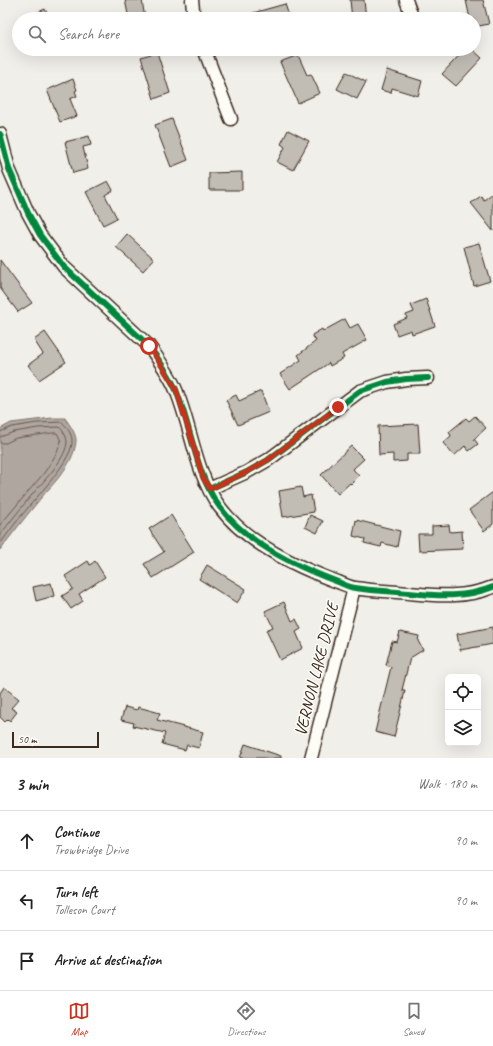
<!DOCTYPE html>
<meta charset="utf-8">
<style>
:root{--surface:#fff;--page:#f6f6f6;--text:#222;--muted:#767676;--line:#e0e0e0;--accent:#c8321e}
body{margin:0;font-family:Caveat,sans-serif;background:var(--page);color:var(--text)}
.controls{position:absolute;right:12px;bottom:12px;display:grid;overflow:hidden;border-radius:6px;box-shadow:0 4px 16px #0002}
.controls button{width:36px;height:36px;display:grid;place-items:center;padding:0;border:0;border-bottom:1px solid var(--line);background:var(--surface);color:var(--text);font:20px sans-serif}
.scale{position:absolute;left:12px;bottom:10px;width:87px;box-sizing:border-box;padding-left:4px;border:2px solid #3b2a1e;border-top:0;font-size:11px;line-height:14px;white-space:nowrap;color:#3b2a1e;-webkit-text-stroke:3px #fdfcf7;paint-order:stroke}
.stop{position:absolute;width:12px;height:12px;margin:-9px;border:3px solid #c8321e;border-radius:50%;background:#fff}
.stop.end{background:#c8321e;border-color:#fff;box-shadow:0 1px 4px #0008}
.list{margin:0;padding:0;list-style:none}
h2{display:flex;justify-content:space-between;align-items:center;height:52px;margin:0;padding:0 16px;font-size:17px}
h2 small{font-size:13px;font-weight:400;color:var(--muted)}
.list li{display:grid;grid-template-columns:26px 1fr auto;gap:12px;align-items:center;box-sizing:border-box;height:60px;padding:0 16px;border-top:1px solid var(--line)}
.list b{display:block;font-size:15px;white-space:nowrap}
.list p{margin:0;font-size:13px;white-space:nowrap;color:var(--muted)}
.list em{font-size:13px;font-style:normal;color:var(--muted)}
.icon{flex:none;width:22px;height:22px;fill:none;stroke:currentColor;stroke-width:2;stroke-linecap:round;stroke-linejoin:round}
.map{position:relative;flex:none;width:493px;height:758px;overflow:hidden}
.search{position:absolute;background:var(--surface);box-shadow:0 4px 16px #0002;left:12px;right:12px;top:12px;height:44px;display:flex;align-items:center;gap:10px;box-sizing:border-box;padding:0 14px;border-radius:22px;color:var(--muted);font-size:15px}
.sheet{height:232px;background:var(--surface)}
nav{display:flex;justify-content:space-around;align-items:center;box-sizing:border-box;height:56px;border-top:1px solid var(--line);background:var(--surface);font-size:11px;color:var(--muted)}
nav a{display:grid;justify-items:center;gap:2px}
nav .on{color:var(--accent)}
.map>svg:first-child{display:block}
</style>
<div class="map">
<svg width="493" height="758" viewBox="0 0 493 758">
<rect width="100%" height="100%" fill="#f1efea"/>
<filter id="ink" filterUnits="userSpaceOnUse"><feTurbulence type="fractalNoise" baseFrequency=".025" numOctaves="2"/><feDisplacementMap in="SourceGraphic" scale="8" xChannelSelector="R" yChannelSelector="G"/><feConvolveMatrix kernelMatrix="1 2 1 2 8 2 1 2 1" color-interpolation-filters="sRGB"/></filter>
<g filter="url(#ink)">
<path fill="#aea69f" stroke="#80746b" d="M52 418H65C69 424 77 434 76 442 73 467 51 485 36 504 24 519 12 534 0 550V429L11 423Z"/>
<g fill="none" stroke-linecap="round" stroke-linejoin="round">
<path stroke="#695c52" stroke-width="1" d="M0 432 12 427 37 423 62 422C66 426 72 434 72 440 74 458 38 495 27 509 17 520 9 532 0 544
M0 437 14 432 38 428 59 427C63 430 67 437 67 443 64 462 43 481 31 496 20 509 10 522 0 535
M0 443H6L16 438 52 433H57L61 441 57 453 44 473 0 525"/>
</g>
<path fill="#c1bcb4" stroke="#3b2a1e" d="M125 0H142L145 19H129Z
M350 0H364L366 19H352Z
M466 0H483L489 24 474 27V19H470Z
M285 4 289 16 280 19H243L242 16Z
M45 9 50 19H23Z
M465 49H472L482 58 456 86 442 74Z
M157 52 170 93 154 99 141 57Z
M298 55 307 75 311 74 320 93 298 103 280 62Z
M387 70 422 81 418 96 392 88 391 93 381 90Z
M346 72 366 82 357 99 337 89Z
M73 79 77 90 75 91 77 96 70 99 77 116 60 122 47 90Z
M172 119 188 160 171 167 155 125Z
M288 130 309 141 293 170 277 162 285 147 281 144Z
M89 136 91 145 83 147 88 169 73 173 65 142Z
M242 172V190H209V173Z
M108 181 113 190 105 195 117 218 103 225 86 192Z
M493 193V231L471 203 481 196 484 200Z
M127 234 154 259 143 271 116 247Z
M479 243 490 281 474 286 464 247Z
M0 260 32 303 18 312 0 288Z
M426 299 435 326 412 334 411 330 397 335 393 324 407 318 406 315 414 312 411 305Z
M345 319 350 328 358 324 367 340 342 354 344 358 330 366 329 363 290 389 280 374 301 360 298 355 316 341 312 335 322 329 323 331Z
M45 332 66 362 39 380 28 365 43 354 34 340Z
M261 391 269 412 238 425 226 400 236 395 239 401Z
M475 416 486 428 474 439 478 444 469 451 465 446 454 456 443 443 451 436 449 432 466 418 469 421Z
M418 424 420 454H407V461L393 462V454L379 455 378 426Z
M351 446 364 459 353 469 359 476 351 484 350 483 338 494 321 475Z
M301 487 303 497 311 495 314 512 283 517 279 491Z
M493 492V524L484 531 469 510Z
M171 515 194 552 153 578 144 564 164 552 149 529Z
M310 515 323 521 317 533 305 527Z
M356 520 400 531 397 547 382 543 381 547 364 543 365 539 353 536Z
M449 525 450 532 462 531 463 549 419 551 418 534H432V526Z
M88 561 90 565 95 561 105 577 79 594 83 601 71 609 62 596 73 589 65 576Z
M207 565 246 589 237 603 199 579Z
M51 583 54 596 36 601 33 587Z
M284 602 292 621 296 619 301 629 296 632 303 648 280 660 266 630 273 627 265 611Z
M493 627V644L460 650 457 634Z
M400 632 419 636 418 641 423 650 410 658 402 690H405L403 700 394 737 375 732 391 667 386 665 392 641 397 642Z
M4 687 19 699 11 708 17 712 10 721 8 719 5 722 0 717V693Z
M125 707 137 710 138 707 160 713 157 720 203 732 199 748 187 745 185 750 162 744 165 733 133 726 134 723 121 720Z
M245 744 281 756V758H240Z"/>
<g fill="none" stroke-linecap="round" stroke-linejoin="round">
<g stroke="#3b2a1e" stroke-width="15">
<path id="minor" d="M192 0 194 19
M406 0 413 19
M204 49 231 119
M0 134 9 169 28 213 40 235 64 267 149 346C159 360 170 375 176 390 191 426 196 475 219 506 245 542 297 567 338 582 343 584 349 587 355 588 373 591 392 591 409 593 438 596 466 598 493 587
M209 489 247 472 268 460 360 391 387 382 406 379 428 378
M311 758 354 588"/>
</g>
<use href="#minor" stroke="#fdfcf7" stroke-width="12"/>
<g stroke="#fdfcf7" stroke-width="8">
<path id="cycleway" d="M0 134 9 169 28 213 40 235 64 267 149 346C159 360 170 375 176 390 191 426 196 475 219 506 245 542 297 567 338 582 343 584 349 587 355 588 373 591 392 591 409 593 438 596 466 598 493 587
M209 489 247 472 268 460 360 391 387 382 406 379 428 378"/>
</g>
<use href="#cycleway" stroke="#00873e" stroke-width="6"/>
</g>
</g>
<g fill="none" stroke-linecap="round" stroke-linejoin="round" filter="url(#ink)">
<path stroke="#c8321e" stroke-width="5" d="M149 346 176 389 203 478 210 489 247 472 268 460 338 407"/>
</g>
<g text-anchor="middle" stroke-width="3" stroke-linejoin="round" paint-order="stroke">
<g font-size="17" fill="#3b2a1e" stroke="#fdfcf7">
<text transform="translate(316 669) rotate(-76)" y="6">VERNON LAKE DRIVE</text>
</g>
</g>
</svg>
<div class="controls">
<button><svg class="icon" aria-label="locate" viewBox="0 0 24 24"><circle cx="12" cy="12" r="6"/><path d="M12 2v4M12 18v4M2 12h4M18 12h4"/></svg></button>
<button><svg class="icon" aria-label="layers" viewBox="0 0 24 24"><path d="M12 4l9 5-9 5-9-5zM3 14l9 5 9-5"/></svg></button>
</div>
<div class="scale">50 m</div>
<div class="stop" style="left:149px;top:346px"></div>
<div class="stop end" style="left:338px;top:407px"></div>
<div class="search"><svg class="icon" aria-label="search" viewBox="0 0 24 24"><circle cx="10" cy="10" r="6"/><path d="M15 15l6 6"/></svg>Search here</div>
</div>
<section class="sheet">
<h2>3 min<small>Walk · 180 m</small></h2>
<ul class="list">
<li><svg class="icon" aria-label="ahead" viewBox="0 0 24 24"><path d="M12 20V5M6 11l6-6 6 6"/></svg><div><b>Continue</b><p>Trowbridge Drive</p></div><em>90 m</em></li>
<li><svg class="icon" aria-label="left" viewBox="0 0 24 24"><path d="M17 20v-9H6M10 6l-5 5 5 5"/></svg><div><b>Turn left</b><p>Tolleson Court</p></div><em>90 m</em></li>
<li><svg class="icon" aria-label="arrive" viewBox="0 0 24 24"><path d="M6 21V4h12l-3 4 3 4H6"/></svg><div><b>Arrive at destination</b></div></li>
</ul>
</section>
<nav>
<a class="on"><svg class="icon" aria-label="map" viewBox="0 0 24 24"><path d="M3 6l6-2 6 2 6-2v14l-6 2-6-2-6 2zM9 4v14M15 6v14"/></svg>Map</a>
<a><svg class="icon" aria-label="directions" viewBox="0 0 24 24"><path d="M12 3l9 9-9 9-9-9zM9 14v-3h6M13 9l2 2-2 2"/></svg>Directions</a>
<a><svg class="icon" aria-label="saved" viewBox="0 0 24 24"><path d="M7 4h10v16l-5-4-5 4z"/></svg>Saved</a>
</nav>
